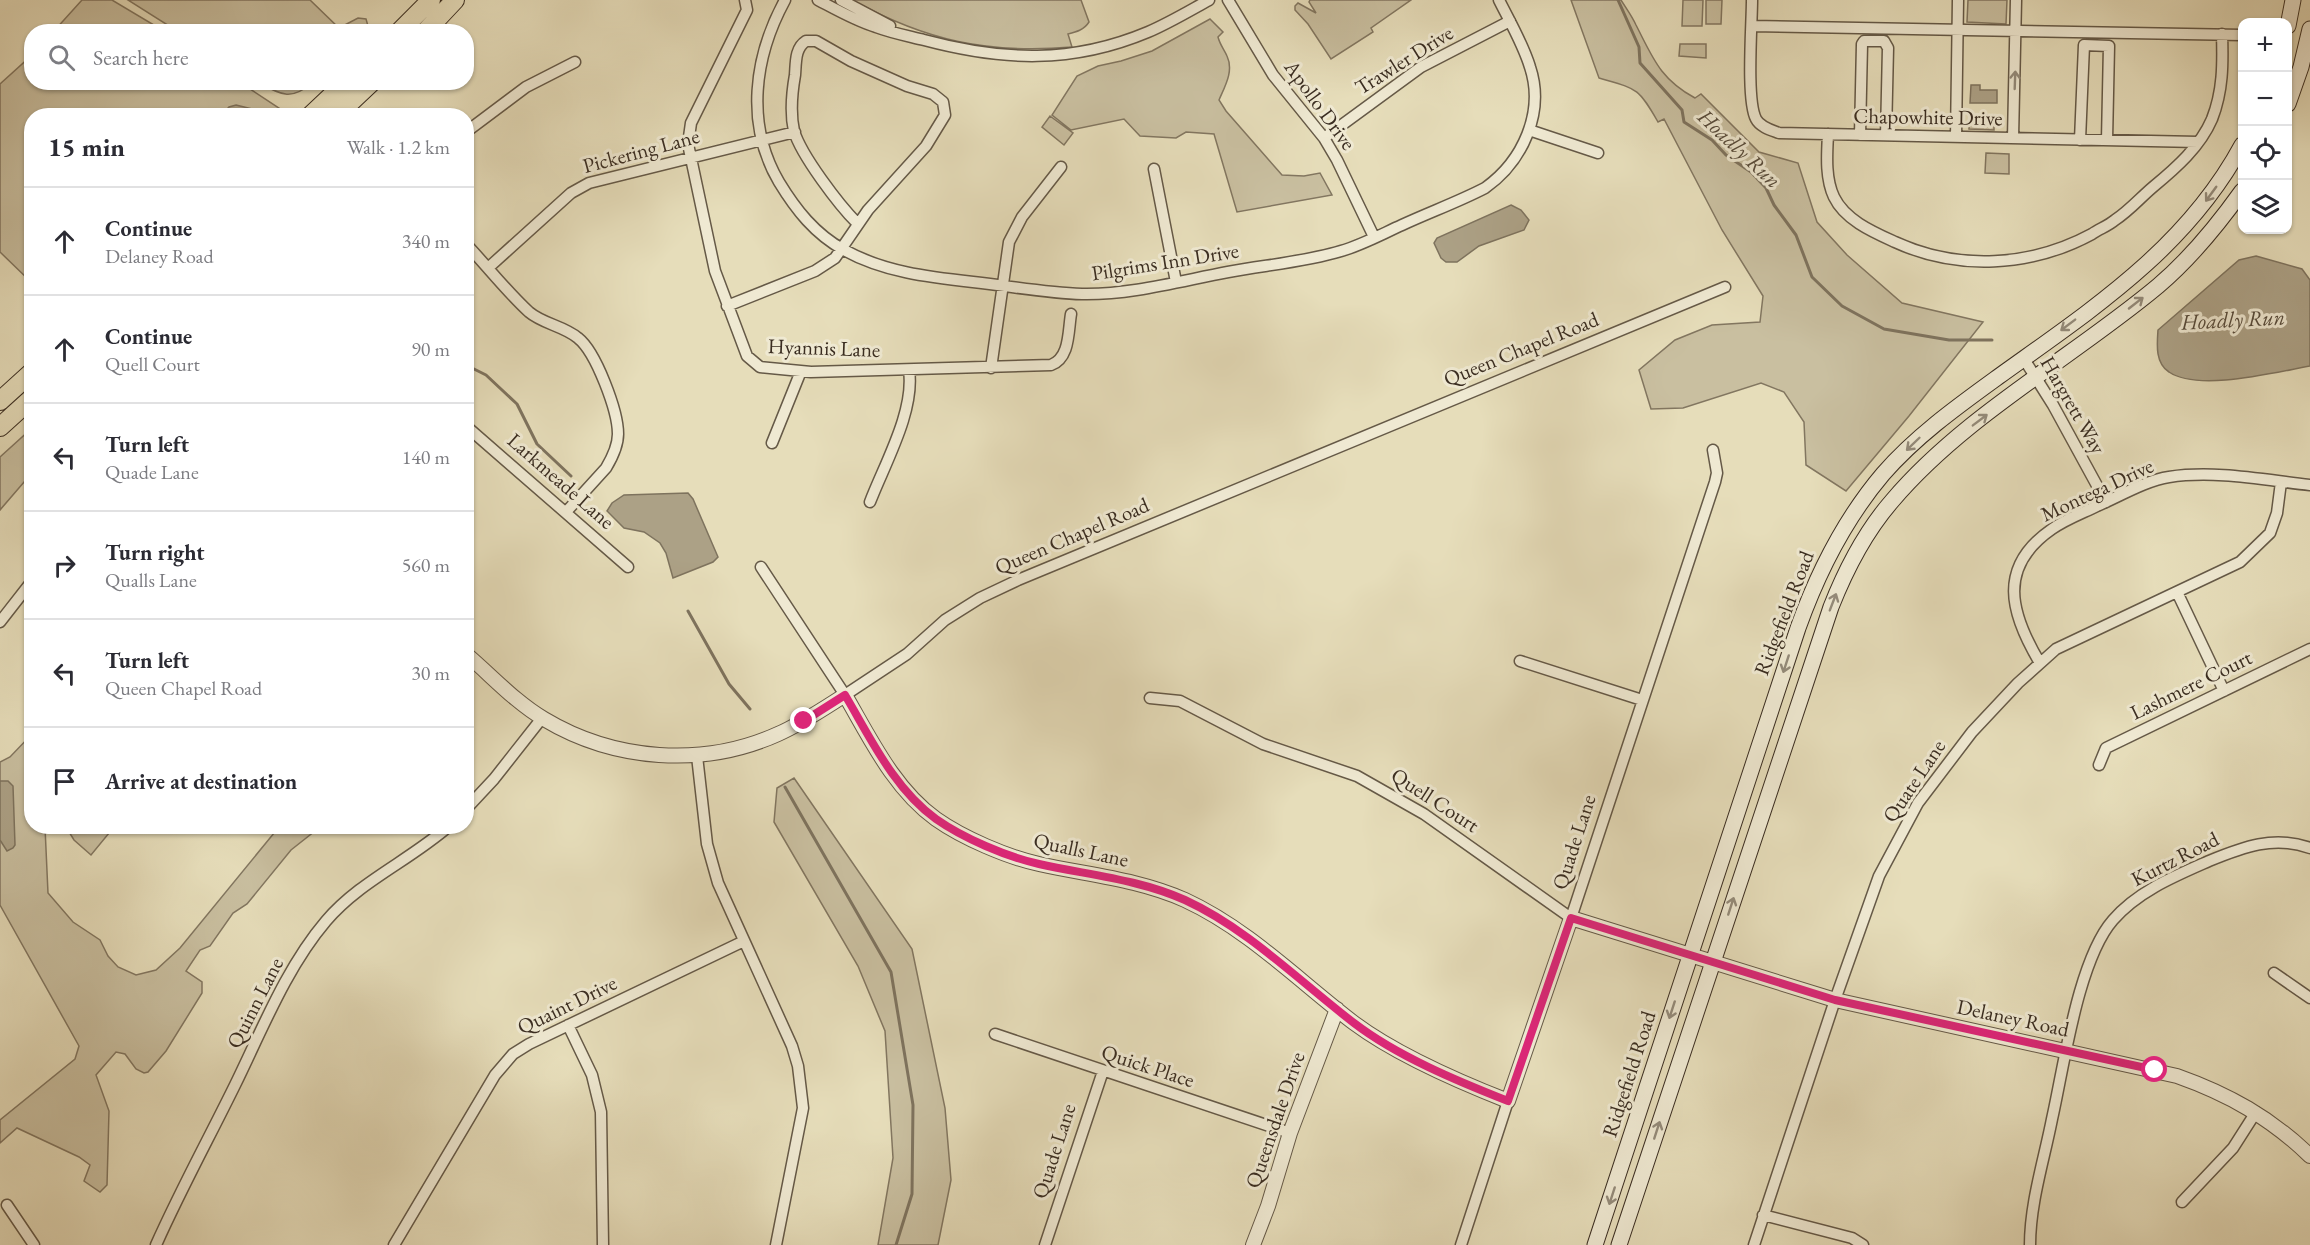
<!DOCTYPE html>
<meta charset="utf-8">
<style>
:root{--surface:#fff;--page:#f2f2f3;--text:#2b2b33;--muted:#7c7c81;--line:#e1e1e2}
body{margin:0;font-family:"EB Garamond",serif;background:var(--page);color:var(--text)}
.controls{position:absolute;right:18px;top:18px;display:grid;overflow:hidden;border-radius:12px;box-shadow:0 2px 4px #0004}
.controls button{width:54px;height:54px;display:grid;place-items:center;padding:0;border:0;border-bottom:2px solid var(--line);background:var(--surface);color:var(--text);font:30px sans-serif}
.stop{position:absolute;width:18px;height:18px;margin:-14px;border:4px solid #db2777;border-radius:50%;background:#fff}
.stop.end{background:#db2777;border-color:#fff;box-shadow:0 2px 6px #0008}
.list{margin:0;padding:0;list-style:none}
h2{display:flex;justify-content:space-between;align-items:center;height:78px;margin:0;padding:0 24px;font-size:26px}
h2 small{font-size:20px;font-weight:400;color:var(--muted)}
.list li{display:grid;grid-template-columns:39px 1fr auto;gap:18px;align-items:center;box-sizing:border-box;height:108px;padding:0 24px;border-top:2px solid var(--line)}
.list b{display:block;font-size:22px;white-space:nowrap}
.list p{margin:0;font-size:20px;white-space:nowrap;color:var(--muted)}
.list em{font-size:20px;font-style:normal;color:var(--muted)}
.icon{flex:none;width:33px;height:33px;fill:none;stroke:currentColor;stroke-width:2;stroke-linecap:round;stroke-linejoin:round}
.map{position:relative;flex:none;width:2310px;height:1245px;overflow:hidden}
.search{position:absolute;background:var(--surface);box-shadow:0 2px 4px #0004;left:24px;top:24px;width:450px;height:66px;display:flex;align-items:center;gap:15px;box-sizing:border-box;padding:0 21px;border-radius:24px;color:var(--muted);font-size:22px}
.panel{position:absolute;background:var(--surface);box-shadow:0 2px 4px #0004;left:24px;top:108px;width:450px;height:726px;border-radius:24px}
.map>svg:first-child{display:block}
</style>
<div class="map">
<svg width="2310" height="1245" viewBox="0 0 2310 1245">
<rect width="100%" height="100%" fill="#e6ddba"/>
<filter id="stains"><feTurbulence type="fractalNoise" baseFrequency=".00333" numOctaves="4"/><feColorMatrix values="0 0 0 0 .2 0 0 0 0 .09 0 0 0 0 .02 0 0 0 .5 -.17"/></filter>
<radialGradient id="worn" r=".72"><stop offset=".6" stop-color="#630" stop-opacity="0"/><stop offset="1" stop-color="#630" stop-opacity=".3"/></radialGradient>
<path fill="#c9bfa0" stroke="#827660" stroke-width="1.5" d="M82 0H112L164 31H54Z
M128 0H310L339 28 358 18 366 19 368 26 362 32 177 31Z
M852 0H1081L1089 22C1084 30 1076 32 1068 34L1072 47C987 54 927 41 852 0Z
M1310 0H1411L1371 28 1373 32 1331 59 1308 24 1295 10V6L1298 3 1316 13 1309 2Z
M1571 0H1621C1626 8 1632 16 1636 25 1653 58 1660 79 1695 98L1701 94 1759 152 1798 163 1817 222 1847 255 1902 303 1983 322 1909 416 1846 491 1806 465 1804 422 1784 392 1761 383 1683 408 1651 409 1639 370 1675 340 1712 325 1760 322 1763 296 1722 230 1664 119 1658 122C1638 87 1637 89 1599 78Z
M1683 0H1703L1702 26H1682Z
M1706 0H1722L1721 24H1706Z
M1968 0H2007L2006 24 1967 22Z
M1210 19 1223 32 1218 37C1220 45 1224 49 1227 56 1234 71 1225 86 1219 100L1226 111 1282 175 1304 176 1320 173 1332 195 1237 212 1214 134 1186 132 1176 138 1140 136 1124 119 1071 130 1052 115 1077 76 1098 66 1121 61 1152 51Z
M1680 44H1706V58L1679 56Z
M31 56 32 82 241 83 282 110 281 115 32 116 31 282 0 252V84Z
M260 83H312C292 100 282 96 260 83Z
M1969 115H1994V130L1969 129Z
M1050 116 1073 133 1064 145 1042 127Z
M1986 153 2009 154V174L1985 173Z
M31 429V474L0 510V457Z
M31 735 32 826 45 827 48 893 73 922 100 940 108 956 118 967 136 975 156 970 180 948 279 827H320L291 850 247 904 233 913 210 946 200 950 186 971 202 982V993L166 1051 148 1072 144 1073 136 1069 125 1054 116 1052 96 1075 109 1111 107 1185 100 1192 84 1181 90 1165 79 1157 17 1128 0 1143V1120L75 1059 79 1046 0 905V762L10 757Z
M794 778 912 949 945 1108 951 1180 938 1245H878L893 1158 885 1031 858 966 774 822 777 788Z
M66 827H114L91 855 74 840Z"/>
<path fill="#aca186" stroke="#7e735e" stroke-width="1.5" d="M1971 85H1980V90H1997V103H1970Z
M236 105 252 109 263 115H222L229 107Z
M1511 205 1521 210 1529 220 1524 230 1479 246 1457 262H1446L1441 258 1434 243 1437 238Z
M2256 256 2302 269 2310 280V366C2276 372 2198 392 2169 372 2155 363 2157 344 2158 330L2239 260Z
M688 493 693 499 718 557 713 562 673 578 666 553 660 543 644 532 624 528 607 511 612 503 624 495Z
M0 781H8L13 786 15 845 13 848 7 851 0 840Z"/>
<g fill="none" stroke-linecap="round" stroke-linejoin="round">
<path stroke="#7e735e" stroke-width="3" d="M1618 0 1639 47 1640 63 1682 110 1684 122 1712 140 1726 155 1751 172 1766 188 1774 205 1796 235 1812 277 1842 306 1884 329 1949 340H1992
M466 365 486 375 517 404 537 444 571 476
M688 611 729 684 750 709
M785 787 891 972 913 1105 912 1194 896 1245"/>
<g stroke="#655947" stroke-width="13">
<path id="minor" d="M745 0 747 10 744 16 691 123 688 144 715 271 747 356 760 367 811 372 1051 365C1070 358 1068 332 1071 314
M785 0C754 57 745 124 779 182 796 210 815 234 844 250 884 272 928 277 973 282 1009 286 1046 293 1082 294 1131 295 1180 281 1228 272 1265 265 1305 262 1341 251 1362 245 1382 234 1402 225 1430 212 1458 202 1485 188 1523 161 1545 112 1530 67 1523 44 1510 22 1499 0
M818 0C837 10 856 21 876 27 892 33 908 36 924 40 1003 61 1072 64 1148 32 1169 23 1189 11 1209 0
M841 0 890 26
M1228 0 1273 75 1324 138 1337 160 1374 237
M1752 0C1752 24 1746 100 1756 119 1760 127 1771 130 1779 133L2198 142
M1752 26 2242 35
M1529 130 1598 153
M466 132 526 87 575 62
M1828 134C1827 154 1825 178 1834 197 1845 220 1873 232 1895 242 1958 271 2031 267 2092 234 2099 229 2108 226 2115 220 2129 211 2140 198 2153 187 2176 168 2200 147 2212 119 2223 91 2223 64 2222 34
M1860 135 1862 44 1864 41H1884L1888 48 1886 135
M1956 137 1958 0
M1324 138 1421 67 1510 21
M2013 138 2016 0
M2080 140 2084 45 2109 46 2107 140
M1154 169 1176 282
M466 244C487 266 507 292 529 312 543 324 564 326 578 338 596 352 618 411 618 434 618 446 612 458 606 468L566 512
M488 268 571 193 589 183 795 132
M727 306 815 271 835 258 868 210 926 146 945 115 943 102 933 94 907 86 851 61 816 41H806C795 48 796 62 795 75 792 92 790 113 794 131 801 155 839 205 857 223
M2024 359 2053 405 2106 502
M991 368 1009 242 1022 217 1061 167
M466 426 628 567
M772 443 801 371
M870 502C885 463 915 411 909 370
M761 567 845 695 907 654 945 620 980 598 1018 580 1725 287
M2177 592 2224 691
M0 622 32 581
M1520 661 1642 700
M2040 663C2010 613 1997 567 2052 529 2066 519 2083 513 2097 506 2118 497 2147 480 2169 477 2215 470 2264 480 2310 485
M1150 698 1180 701 1263 744 1357 776 1424 814 1571 918 1715 482 1717 473 1713 450
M697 756 707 844 718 883 792 1046 798 1066 803 1108 776 1245
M2099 765 2106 748 2310 649
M466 809 494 779 542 718
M2274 973 2310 998
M568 1025 592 1075 601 1112 603 1245
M995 1034 1290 1133
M2182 1202 2233 1148 2256 1112
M7 1205 34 1245
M1763 1215 1852 1238 1863 1245
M156 1245C180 1191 209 1138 235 1085 262 1030 286 968 326 921 360 881 409 861 449 826
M394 1245 495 1075 513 1054 529 1044 744 941
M1045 1245 1103 1071
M1461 1245 1508 1101
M1754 1245 1835 1000 1879 876 1918 803 1972 732 2018 683 2056 649 2240 562 2270 533 2277 513 2281 482
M2030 1245C2030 1203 2044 1160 2052 1119 2064 1066 2078 960 2113 920 2138 891 2175 876 2209 861 2243 847 2274 835 2310 848"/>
</g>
<g stroke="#655947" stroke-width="16">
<path id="tertiary" d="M466 654C492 676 515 702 544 719 614 761 703 768 778 734 801 724 823 709 845 695 870 738 894 789 936 819 963 838 1007 857 1039 864 1088 875 1138 879 1185 900 1248 929 1299 981 1354 1023 1397 1055 1457 1081 1508 1101L1571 918 1835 1000 2177 1076C2228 1094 2271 1118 2310 1156
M1253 1245 1268 1206 1290 1133 1337 1009"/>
</g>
<g stroke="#3a2d21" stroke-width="17">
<path id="secondary" d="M2288 26 2293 0
M2288 104 2301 67 2310 29
M1595 1245 1798 628C1818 572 1844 520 1883 474 1916 436 1958 406 1998 377 2091 310 2186 249 2242 145
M1619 1245 1831 607C1846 569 1865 532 1892 501 1965 415 2072 358 2158 286 2191 258 2217 226 2242 191"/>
</g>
<g stroke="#3a2d21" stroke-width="20">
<path id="primary" d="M399 32 431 0
M425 32 455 0
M310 116 346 82
M336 116 372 82
M0 401 32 372
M0 427 32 398"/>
</g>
<use href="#minor" stroke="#efe9d2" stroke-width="10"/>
<use href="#tertiary" stroke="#efe9d2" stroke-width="14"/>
<use href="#secondary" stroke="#efe9d2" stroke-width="15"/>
<use href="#primary" stroke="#e6ddba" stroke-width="18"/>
</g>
<defs><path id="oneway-shaft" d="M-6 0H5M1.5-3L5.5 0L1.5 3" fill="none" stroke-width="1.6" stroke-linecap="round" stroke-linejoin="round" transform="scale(1.5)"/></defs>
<g stroke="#948b7a">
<use href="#oneway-shaft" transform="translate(2015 80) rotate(-88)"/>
<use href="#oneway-shaft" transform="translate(2211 194) rotate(126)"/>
<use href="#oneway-shaft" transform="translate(2136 303) rotate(-38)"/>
<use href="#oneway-shaft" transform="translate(2068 325) rotate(143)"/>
<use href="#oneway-shaft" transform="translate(1980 420) rotate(-37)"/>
<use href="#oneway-shaft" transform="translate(1913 444) rotate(136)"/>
<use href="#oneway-shaft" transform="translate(1833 602) rotate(-69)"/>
<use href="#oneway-shaft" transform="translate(1786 664) rotate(108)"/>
<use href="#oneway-shaft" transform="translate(1731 906) rotate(-72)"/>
<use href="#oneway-shaft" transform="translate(1672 1010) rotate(108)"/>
<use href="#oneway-shaft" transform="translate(1657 1130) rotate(-72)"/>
<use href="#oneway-shaft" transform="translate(1612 1196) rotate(108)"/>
</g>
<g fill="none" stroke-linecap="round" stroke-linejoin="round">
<path stroke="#db2777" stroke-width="8" d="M804 721 845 695C870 737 894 789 936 819 963 838 1007 857 1039 864 1088 875 1138 879 1185 900 1248 929 1299 981 1354 1023 1397 1056 1457 1081 1508 1101L1571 918 1835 1000 2155 1070"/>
</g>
<g text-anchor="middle" stroke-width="6" stroke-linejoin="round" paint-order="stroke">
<g font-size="21" fill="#3a2d21" stroke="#efe9d2">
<text transform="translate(1404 60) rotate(-32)" y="7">Trawler Drive</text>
<text transform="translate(1320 105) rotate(54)" y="7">Apollo Drive</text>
<text transform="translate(1928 117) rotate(1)" y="7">Chapowhite Drive</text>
<text transform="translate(641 151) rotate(-15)" y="7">Pickering Lane</text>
<text transform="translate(1165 262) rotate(-9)" y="7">Pilgrims Inn Drive</text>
<text transform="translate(824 348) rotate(2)" y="7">Hyannis Lane</text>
<text transform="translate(1521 349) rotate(-22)" y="7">Queen Chapel Road</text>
<text transform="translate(2073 405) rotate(60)" y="7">Hargrett Way</text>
<text transform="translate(561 481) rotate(41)" y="7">Larkmeade Lane</text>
<text transform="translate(2097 490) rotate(-25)" y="7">Montega Drive</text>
<text transform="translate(1072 536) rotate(-23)" y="7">Queen Chapel Road</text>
<text transform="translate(1784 613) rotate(-69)" y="7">Ridgefield Road</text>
<text transform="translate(2191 685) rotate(-26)" y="7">Lashmere Court</text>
<text transform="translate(1914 781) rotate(-56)" y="7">Quate Lane</text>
<text transform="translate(1435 800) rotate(33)" y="7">Quell Court</text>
<text transform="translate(1574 842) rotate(-72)" y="7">Quade Lane</text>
<text transform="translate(1081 850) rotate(12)" y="7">Qualls Lane</text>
<text transform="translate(2175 859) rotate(-27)" y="7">Kurtz Road</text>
<text transform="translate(255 1003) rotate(-63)" y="7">Quinn Lane</text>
<text transform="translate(567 1005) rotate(-26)" y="7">Quaint Drive</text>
<text transform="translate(2013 1018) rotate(12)" y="7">Delaney Road</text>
<text transform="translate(1148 1066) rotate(18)" y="7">Quick Place</text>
<text transform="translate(1629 1074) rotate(-72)" y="7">Ridgefield Road</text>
<text transform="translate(1275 1120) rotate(-71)" y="7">Queensdale Drive</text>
<text transform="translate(1054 1151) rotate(-72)" y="7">Quade Lane</text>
</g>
<g font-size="22" font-style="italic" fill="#564a3a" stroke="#efe9d2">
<text transform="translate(1740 148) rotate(43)" y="8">Hoadly Run</text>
<text transform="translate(2233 319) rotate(-3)" y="8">Hoadly Run</text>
</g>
</g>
<rect width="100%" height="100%" filter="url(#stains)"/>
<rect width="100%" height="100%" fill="url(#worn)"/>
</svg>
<div class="controls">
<button>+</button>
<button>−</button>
<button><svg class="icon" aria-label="locate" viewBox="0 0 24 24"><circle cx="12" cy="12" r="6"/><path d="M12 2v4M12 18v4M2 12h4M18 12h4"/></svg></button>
<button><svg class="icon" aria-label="layers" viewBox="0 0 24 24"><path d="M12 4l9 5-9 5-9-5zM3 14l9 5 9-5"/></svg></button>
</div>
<div class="stop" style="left:2155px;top:1070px"></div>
<div class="stop end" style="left:804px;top:721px"></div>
<div class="search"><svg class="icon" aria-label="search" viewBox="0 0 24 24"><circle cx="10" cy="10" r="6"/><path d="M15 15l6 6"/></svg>Search here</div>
<section class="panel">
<h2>15 min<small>Walk · 1.2 km</small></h2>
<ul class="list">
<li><svg class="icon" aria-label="ahead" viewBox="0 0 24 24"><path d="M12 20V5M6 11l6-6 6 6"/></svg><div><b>Continue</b><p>Delaney Road</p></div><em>340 m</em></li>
<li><svg class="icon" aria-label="ahead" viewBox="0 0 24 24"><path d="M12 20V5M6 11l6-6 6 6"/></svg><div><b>Continue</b><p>Quell Court</p></div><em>90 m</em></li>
<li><svg class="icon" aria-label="left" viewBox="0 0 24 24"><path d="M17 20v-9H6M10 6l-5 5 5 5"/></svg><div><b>Turn left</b><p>Quade Lane</p></div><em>140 m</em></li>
<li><svg class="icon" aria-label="right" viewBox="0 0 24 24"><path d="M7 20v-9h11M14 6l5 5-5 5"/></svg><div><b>Turn right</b><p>Qualls Lane</p></div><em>560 m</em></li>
<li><svg class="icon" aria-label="left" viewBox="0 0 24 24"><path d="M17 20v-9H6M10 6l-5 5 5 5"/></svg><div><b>Turn left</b><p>Queen Chapel Road</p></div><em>30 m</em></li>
<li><svg class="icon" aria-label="arrive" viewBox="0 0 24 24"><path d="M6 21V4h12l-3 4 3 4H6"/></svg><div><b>Arrive at destination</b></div></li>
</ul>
</section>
</div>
